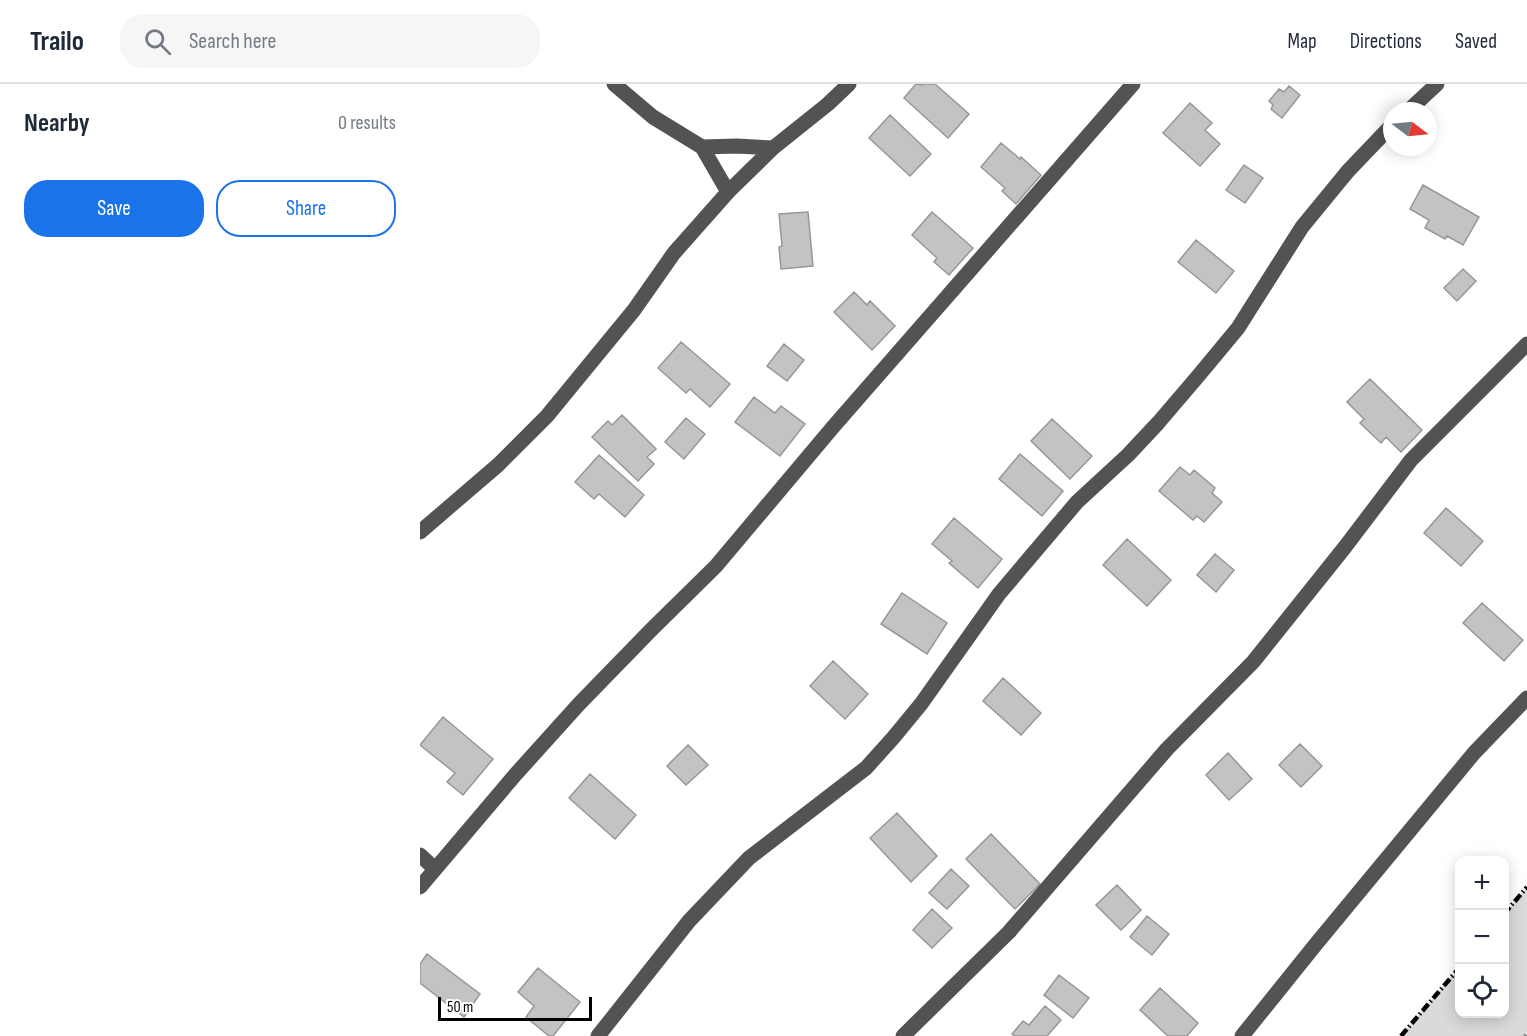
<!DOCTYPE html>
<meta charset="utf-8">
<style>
:root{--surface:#fff;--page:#f6f6f7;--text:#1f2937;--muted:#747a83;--line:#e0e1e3;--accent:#1a73e8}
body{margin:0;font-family:"Sofia Sans Condensed",sans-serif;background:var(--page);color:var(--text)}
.controls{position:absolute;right:18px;bottom:18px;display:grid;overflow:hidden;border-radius:12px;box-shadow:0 3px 15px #0003}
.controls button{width:54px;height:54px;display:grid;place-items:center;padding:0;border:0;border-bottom:2px solid var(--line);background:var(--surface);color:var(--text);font:30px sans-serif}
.compass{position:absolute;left:963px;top:18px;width:54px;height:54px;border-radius:50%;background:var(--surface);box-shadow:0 3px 15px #0003;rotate:106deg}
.scale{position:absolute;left:18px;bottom:15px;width:154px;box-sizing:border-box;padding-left:6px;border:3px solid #000;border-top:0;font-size:16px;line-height:21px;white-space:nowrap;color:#000;-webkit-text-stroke:4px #fff;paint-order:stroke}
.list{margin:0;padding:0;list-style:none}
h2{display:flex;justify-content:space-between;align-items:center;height:78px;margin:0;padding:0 24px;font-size:26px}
h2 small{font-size:20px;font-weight:400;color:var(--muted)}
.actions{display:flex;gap:12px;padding:18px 24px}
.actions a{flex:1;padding:14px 0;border:2px solid var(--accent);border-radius:24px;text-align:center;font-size:21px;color:var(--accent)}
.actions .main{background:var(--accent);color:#fff}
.icon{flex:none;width:33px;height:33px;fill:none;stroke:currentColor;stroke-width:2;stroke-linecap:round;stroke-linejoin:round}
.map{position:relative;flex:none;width:1107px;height:952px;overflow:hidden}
header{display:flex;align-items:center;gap:36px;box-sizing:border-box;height:84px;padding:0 30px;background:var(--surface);border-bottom:2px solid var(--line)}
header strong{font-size:28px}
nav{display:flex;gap:33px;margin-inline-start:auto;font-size:21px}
.search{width:420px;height:54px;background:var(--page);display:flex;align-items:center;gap:15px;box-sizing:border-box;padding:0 21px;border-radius:24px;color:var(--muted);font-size:22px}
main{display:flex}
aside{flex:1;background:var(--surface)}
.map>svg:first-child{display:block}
</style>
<header>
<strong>Trailo</strong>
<div class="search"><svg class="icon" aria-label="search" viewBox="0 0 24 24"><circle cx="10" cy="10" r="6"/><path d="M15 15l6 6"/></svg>Search here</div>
<nav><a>Map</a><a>Directions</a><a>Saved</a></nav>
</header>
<main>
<aside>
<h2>Nearby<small>0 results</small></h2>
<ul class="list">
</ul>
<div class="actions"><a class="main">Save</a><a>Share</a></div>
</aside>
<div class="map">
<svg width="1107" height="952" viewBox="0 0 1107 952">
<rect width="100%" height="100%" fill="#fff"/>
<path fill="#dadada" d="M1107 803V952H981L1039 883 1040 930H1084L1085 830Z"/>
<path fill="#c3c3c3" stroke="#979797" stroke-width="1.5" d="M496 0 502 1 503 0H515L549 30 528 54 484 14Z
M869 2 880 11 862 34 851 25 853 21 849 17 859 5 864 8Z
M770 19 792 39 785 46 800 60 780 82 743 49Z
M470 31 511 70 490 92 449 54Z
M581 59 600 75 601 73 621 91 596 120 582 107 585 104 561 83Z
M824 81 843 94 825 119 806 106Z
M1003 101 1059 133 1043 161 1027 152 1025 155 1005 144 1009 136 990 125Z
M388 128 393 182 361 185 359 163 362 162 359 130Z
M512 128 553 164 529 191 514 178 517 174 492 151Z
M776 156 814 187 796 209 758 178Z
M1043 185 1056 197 1037 217 1024 204Z
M434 208 447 221 450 217 475 242 452 266 414 228Z
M261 258 310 300 290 323 270 305 266 309 238 284Z
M364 260 384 276 367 297 347 282Z
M950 295 1002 346 981 368 966 353 961 359 940 339 944 335 927 318Z
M334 313 355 329 361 322 385 340 360 372 315 338Z
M202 331 236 365 227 373 234 380 218 397 172 353 188 337 192 341Z
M266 334 285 350 264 375 245 358Z
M632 335 672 372 650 395 611 357Z
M600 370 643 407 622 432 579 395Z
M179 371 224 411 205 433 179 410 174 415 155 398Z
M760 383 770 391 774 386 795 404 792 409 802 418 784 438 777 432 773 436 739 407Z
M1026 424 1063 457 1041 482 1004 449Z
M534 434 582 475 558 504 529 479 532 477 512 460Z
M707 455 751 496 727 522 683 481Z
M795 470 814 486 796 508 777 491Z
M482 509 527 539 507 570 461 540Z
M1062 519 1103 556 1084 577 1043 539Z
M413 577 448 610 425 635 390 602Z
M583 594 621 629 601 651 563 617Z
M23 633 73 675 43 711 27 698 35 689 0 661Z
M880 660 902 682 881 703 859 681Z
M268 661 288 681 266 701 247 682Z
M808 669 832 695 809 716 786 691Z
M170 690 216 731 195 755 149 714Z
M477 729 517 772 491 798 450 754Z
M571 750 620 800 595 825 546 775Z
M531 785 549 802 527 825 509 809Z
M697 801 721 826 701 846 676 821Z
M512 825 532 844 512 864 493 846Z
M727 832 749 850 732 871 710 853Z
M7 870 60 910 44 933 0 899V880Z
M118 884 160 918 133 952H129L106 933 114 922 98 908Z
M639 891 669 914 653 934 624 911Z
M740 904 778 939 767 952H748L720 926Z
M625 922 641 936 627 952H595L592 950 603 937 609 941Z"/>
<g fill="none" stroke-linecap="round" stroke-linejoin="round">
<path stroke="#757575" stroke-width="4" stroke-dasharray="1.5 3" stroke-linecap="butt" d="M1105 952 1107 949"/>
<path stroke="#535353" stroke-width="15" d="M194 0 233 33 282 63 308 108
M988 27 1017 0
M282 63 317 62 353 64
M0 448 78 381 127 332 214 226 254 169 308 108 353 64 408 20 429 0
M0 771 15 785
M0 803 95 691 159 620 231 546 296 482 413 343 713 0
M178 952 269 837 329 774 446 684 473 654 501 620 579 510 657 418 708 371 738 339 779 291 818 244 882 143 928 87 972 41
M483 952 589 848 747 665 833 578 925 463 991 376 1107 260
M822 952 896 860 1054 669 1107 614"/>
<path stroke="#000" stroke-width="4.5" stroke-dasharray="9 3 1.5 3" stroke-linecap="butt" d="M1084 830 1107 803
M981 952 1040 883"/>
</g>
</svg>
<div class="controls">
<button>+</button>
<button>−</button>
<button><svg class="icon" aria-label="locate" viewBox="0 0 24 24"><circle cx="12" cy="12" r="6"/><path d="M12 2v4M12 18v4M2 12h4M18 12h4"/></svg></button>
</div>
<svg class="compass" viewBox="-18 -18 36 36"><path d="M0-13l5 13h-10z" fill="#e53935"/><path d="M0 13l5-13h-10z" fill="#747a83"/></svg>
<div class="scale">50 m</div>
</div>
</main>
